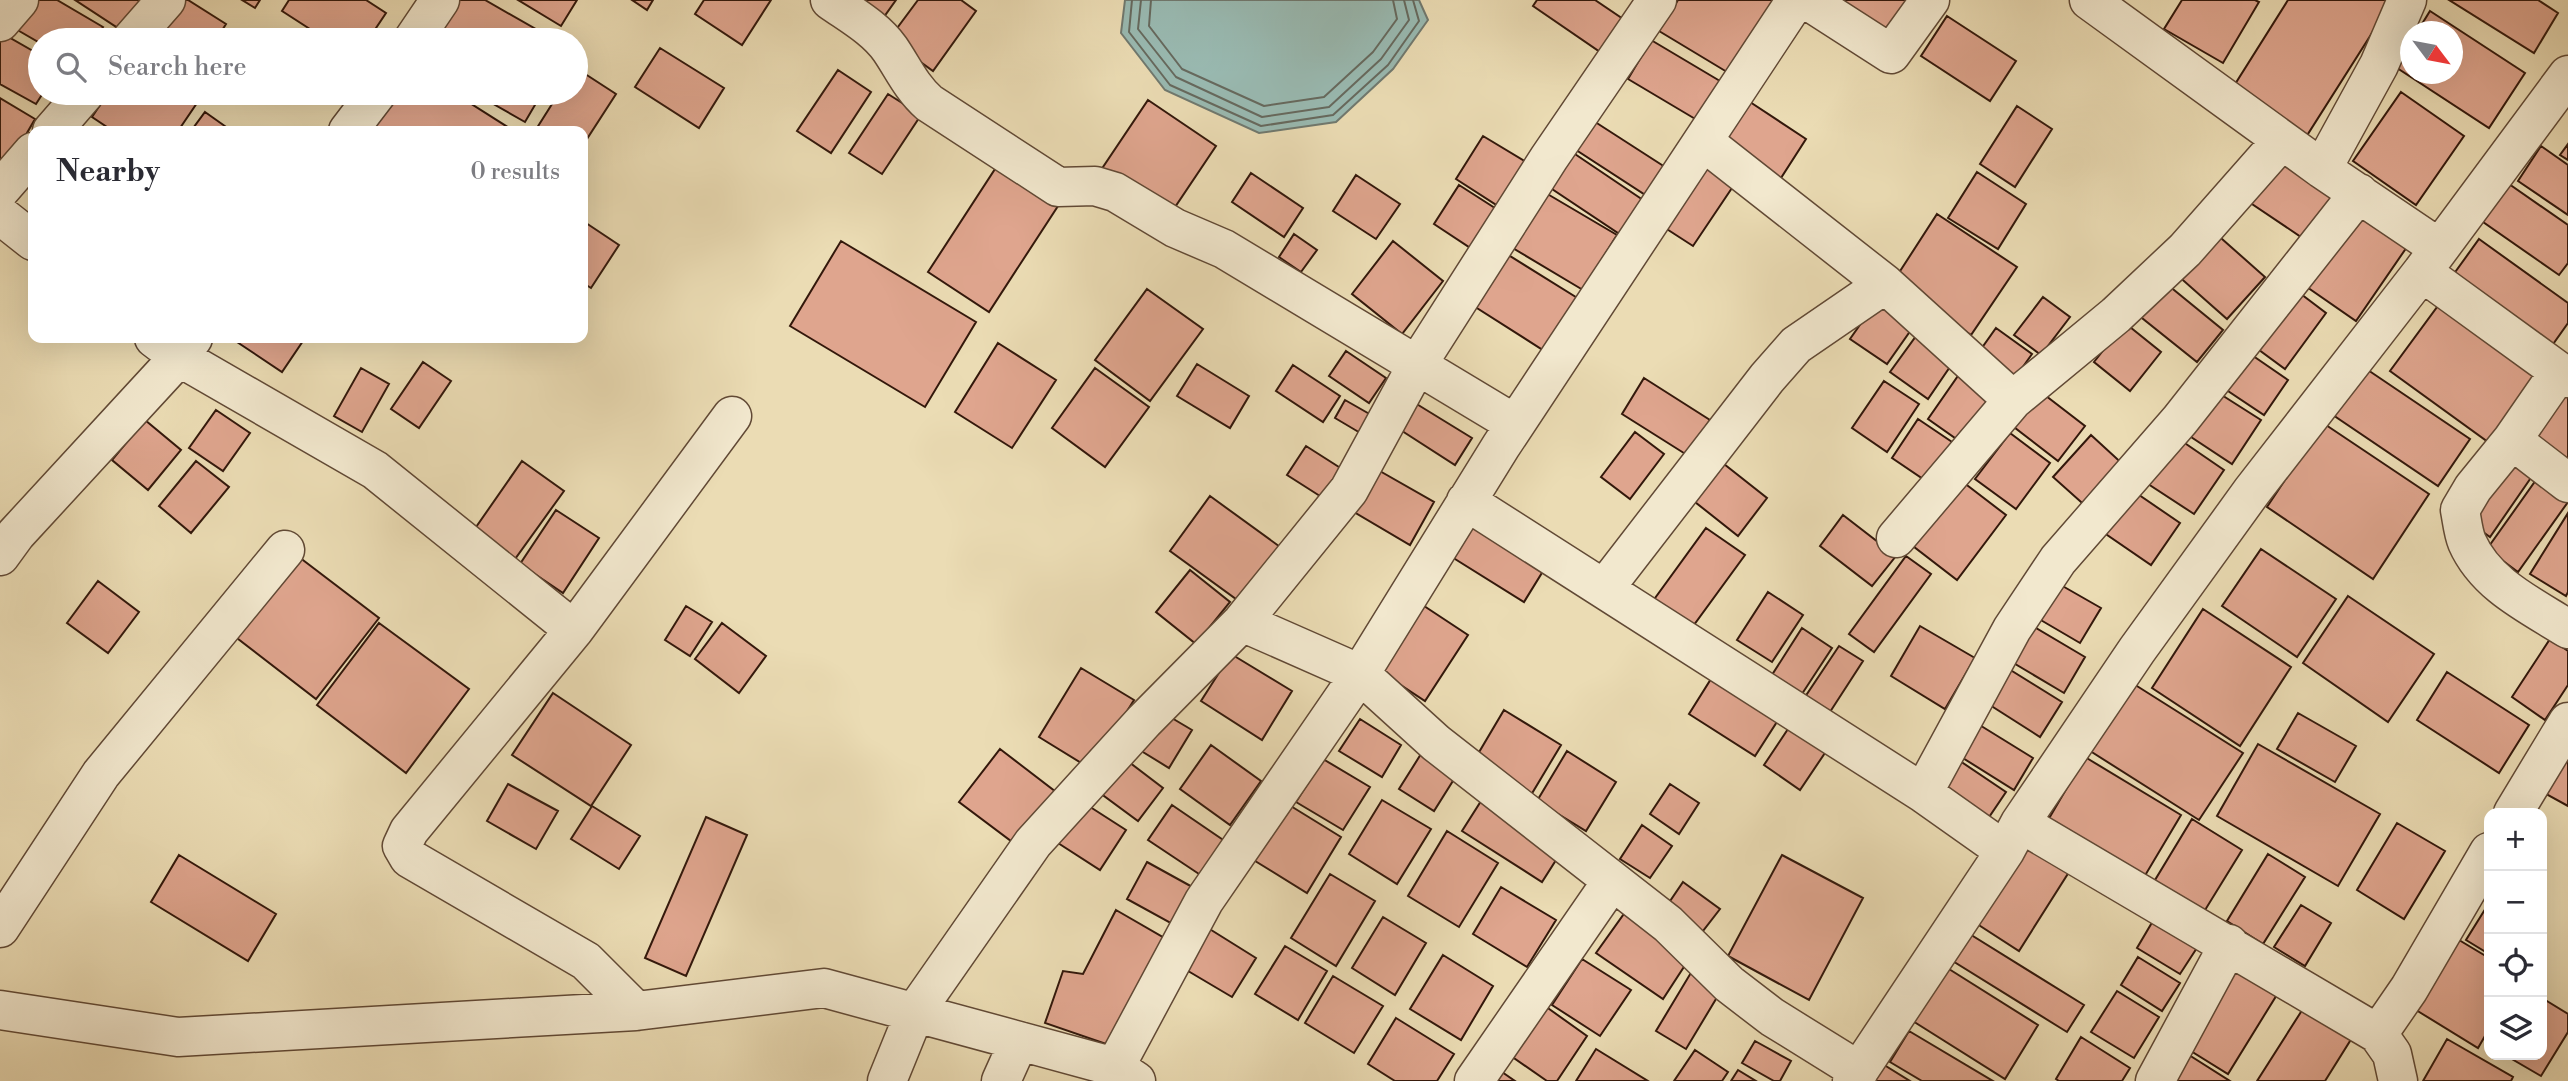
<!DOCTYPE html>
<meta charset="utf-8">
<style>
:root{--surface:#fff;--page:#f7f7f7;--text:#2b2b33;--muted:#7c7c81;--line:#e1e1e2}
body{margin:0;font-family:"Libre Bodoni",serif;background:var(--page);color:var(--text)}
.controls{position:absolute;right:21px;bottom:21px;display:grid;overflow:hidden;border-radius:14px;box-shadow:0 7px 28px #0002}
.controls button{width:63px;height:63px;display:grid;place-items:center;padding:0;border:0;border-bottom:2px solid var(--line);background:var(--surface);color:var(--text);font:35px sans-serif}
.compass{position:absolute;left:2400px;top:21px;width:63px;height:63px;border-radius:50%;background:var(--surface);box-shadow:0 7px 28px #0002;rotate:122deg}
.list{margin:0;padding:0;list-style:none}
h2{display:flex;justify-content:space-between;align-items:center;height:91px;margin:0;padding:0 28px;font-size:30px}
h2 small{font-size:23px;font-weight:400;color:var(--muted)}
.icon{flex:none;width:38px;height:38px;fill:none;stroke:currentColor;stroke-width:2;stroke-linecap:round;stroke-linejoin:round}
.map{position:relative;flex:none;width:2568px;height:1081px;overflow:hidden}
.search{position:absolute;background:var(--surface);box-shadow:0 7px 28px #0002;left:28px;top:28px;width:560px;height:77px;display:flex;align-items:center;gap:18px;box-sizing:border-box;padding:0 24px;border-radius:38px;color:var(--muted);font-size:26px}
.panel{position:absolute;background:var(--surface);box-shadow:0 7px 28px #0002;left:28px;top:126px;width:560px;height:217px;border-radius:14px}
.map>svg:first-child{display:block}
</style>
<div class="map">
<svg width="2568" height="1081" viewBox="0 0 2568 1081">
<rect width="100%" height="100%" fill="#ebdcb4"/>
<filter id="stains"><feTurbulence type="fractalNoise" baseFrequency=".00286" numOctaves="4"/><feColorMatrix values="0 0 0 0 .2 0 0 0 0 .09 0 0 0 0 .02 0 0 0 .5 -.17"/></filter>
<radialGradient id="worn" r=".72"><stop offset=".6" stop-color="#630" stop-opacity="0"/><stop offset="1" stop-color="#630" stop-opacity=".3"/></radialGradient>
<path fill="#99bab2" stroke="#70796f" stroke-width="2" d="M1125 0H1419L1428 20 1393 69 1336 122 1259 133 1165 90 1121 33Z"/>
<g fill="none" stroke-linecap="round" stroke-linejoin="round">
<path stroke="#66695e" stroke-width="2" d="M1132 0 1129 32 1170 85 1261 126 1333 115 1388 65 1419 21 1413 0
M1141 0 1138 29 1176 77 1262 117 1329 107 1381 59 1409 20 1404 0
M1151 0 1149 26 1182 69 1264 106 1324 97 1373 52 1397 19 1393 0"/>
</g>
<path fill="#dfa58e" stroke="#33180b" stroke-width="2" d="M30 0H57L103 27 95 40H40V43L14 28Z
M75 0H140L121 30Z
M174 0H188L226 24 216 40H179L157 27Z
M242 0H260L255 8Z
M289 0H366L386 13 368 40H327L282 11Z
M455 0H485L555 40H432Z
M518 0H577L561 26Z
M632 0H653L647 10Z
M704 0H771L742 45 695 14Z
M851 0H896L881 21Z
M918 0H961L976 11 933 71 889 39Z
M1537 0H1595L1629 23 1606 56 1533 6Z
M1678 0H1777L1732 75 1659 31Z
M1831 0H1914L1892 37Z
M2182 0H2255L2259 2 2223 63 2164 29Z
M2288 0H2393L2306 137 2232 89Z
M2449 0H2538L2558 13 2534 53Z
M2430 11 2525 73 2489 128 2394 66 2410 41V74H2452V32H2417Z
M1947 16 2016 61 1990 101 1921 56Z
M0 32 40 55V93H43L36 104 0 84Z
M1651 40 1725 84 1702 123 1628 79Z
M660 48 724 88 699 128 635 87Z
M576 68 616 94 583 145V131H535L559 93H576Z
M838 70 871 92 831 153 797 131Z
M2401 92 2464 136 2416 205 2353 161Z
M108 93H188L199 100 178 131H113L92 117Z
M393 93H454L514 131H369Z
M474 93H542L525 122Z
M888 94 921 115 882 174 849 153Z
M0 98 35 119 5 171 0 168Z
M1148 100 1216 146 1167 219 1099 173Z
M1747 100 1806 139 1779 181 1719 143Z
M2017 106 2052 129 2015 187 1980 164Z
M205 112 229 129 228 131H191Z
M1589 118 1665 167 1647 196 1570 146Z
M1483 136 1526 162 1498 206 1456 179Z
M2568 144V160L2560 155Z
M2541 146 2568 165V215L2518 181Z
M1566 148 1643 200 1621 235 1543 183Z
M1707 154 1740 176 1693 246 1659 224Z
M2275 157 2333 197 2304 239 2246 200Z
M997 166 1058 206 989 312 928 272Z
M1977 172 2026 204 1998 249 1948 218Z
M1251 173 1303 208 1284 237 1232 202Z
M1356 175 1400 204 1376 239 1333 211Z
M2499 177 2568 225V263L2559 275 2473 215Z
M1459 185 1498 210 1472 249 1434 224Z
M1539 189 1617 235 1583 290 1506 244Z
M2357 208 2409 244 2356 321 2304 285Z
M1937 214 2017 267 1971 335 1893 282Z
M583 221 619 245 591 288 583 283Z
M2213 231 2265 277 2227 319 2176 274Z
M1294 234 1317 250 1301 272 1279 257Z
M2479 239 2568 303V323L2546 354 2448 282Z
M841 241 976 322 925 407 790 326Z
M1393 241 1443 281 1402 334 1352 294Z
M1502 251 1579 299 1546 352 1469 303Z
M2163 281 2223 330 2197 362 2137 314Z
M2293 288 2326 313 2285 369 2251 344Z
M1147 289 1203 329 1150 401 1095 360Z
M1881 295 1918 320 1887 364 1850 339Z
M2043 297 2070 317 2041 355 2014 335Z
M2443 299 2547 375 2495 447 2390 371Z
M2125 323 2161 352 2130 391 2094 362Z
M1996 328 2032 354 2010 385 1974 359Z
M1919 332 1956 358 1928 399 1890 372Z
M231 338H305L282 372Z
M998 343 1056 380 1012 448 955 412Z
M2243 349 2288 380 2264 415 2219 385Z
M1346 351 1386 378 1369 403 1329 376Z
M423 362 451 381 419 428 391 409Z
M1197 364 1249 396 1230 428 1177 396Z
M2359 364 2470 439 2438 486 2327 411Z
M1293 365 1340 396 1323 422 1276 391Z
M361 368 389 384 362 432 334 416Z
M1095 368 1149 407 1105 467 1052 428Z
M1960 373 1997 400 1965 445 1928 419Z
M1644 378 1710 420 1687 455 1622 414Z
M1884 381 1919 404 1887 452 1852 428Z
M2037 389 2085 426 2058 461 2010 424Z
M2568 391V465L2526 436Z
M2217 392 2261 420 2232 464 2188 435Z
M1345 400 1373 416 1362 434 1335 418Z
M1415 403 1472 438 1455 465 1399 429Z
M216 410 250 433 223 471 189 448Z
M1918 419 1958 446 1932 485 1892 458Z
M145 420 181 450 148 490 112 460Z
M2323 423 2429 494 2373 579 2267 507Z
M1635 432 1664 454 1630 499 1601 477Z
M2010 433 2050 463 2016 509 1975 479Z
M2091 435 2127 468 2090 510 2053 477Z
M2173 435 2224 470 2194 514 2142 480Z
M1306 446 1353 476 1334 505 1287 475Z
M2515 453 2537 469 2490 537 2465 519Z
M196 461 229 487 191 533 159 506Z
M522 461 564 491 515 559 474 530Z
M1724 464 1767 498 1738 536 1695 502Z
M1371 466 1434 502 1410 545 1347 508Z
M2541 473 2568 493V502L2518 572 2487 549Z
M1959 479 2006 515 1957 580 1909 543Z
M2126 486 2180 523 2151 565 2097 528Z
M1210 496 1287 552 1247 607 1170 551Z
M556 510 599 538 563 593 520 564Z
M2568 513V592L2566 596 2530 574Z
M1471 515 1548 563 1524 602 1447 554Z
M1843 515 1896 556 1872 586 1820 546Z
M1706 528 1745 555 1688 633 1650 605Z
M2261 549 2336 599 2297 657 2222 606Z
M295 554 379 618 316 699 233 635Z
M1906 556 1931 574 1874 652 1849 634Z
M1190 570 1230 602 1196 644 1156 612Z
M98 581 139 612 108 653 67 623Z
M2059 584 2101 608 2080 643 2039 619Z
M1768 592 1803 615 1772 662 1737 640Z
M2348 596 2434 654 2388 722 2303 663Z
M1415 600 1468 635 1425 701 1372 666Z
M686 606 712 622 690 656 665 640Z
M2203 609 2291 667 2240 746 2152 688Z
M2026 622 2085 657 2064 693 2005 658Z
M379 623 469 689 406 773 317 705Z
M722 623 766 656 739 693 695 659Z
M1920 626 1975 658 1945 709 1891 676Z
M1802 628 1832 648 1800 697 1770 678Z
M2550 639 2568 651V685L2545 720 2512 697Z
M1839 646 1863 661 1830 712 1805 697Z
M1231 654 1292 691 1262 740 1201 701Z
M2004 666 2062 702 2040 737 1982 700Z
M1081 668 1134 700 1091 769 1039 737Z
M1716 671 1782 714 1755 756 1689 714Z
M2447 672 2529 725 2499 773 2417 720Z
M2129 681 2243 753 2199 820 2087 749Z
M553 693 631 745 591 806 512 755Z
M1504 710 1561 745 1531 795 1475 759Z
M1160 711 1192 730 1169 768 1138 749Z
M2298 713 2356 746 2335 782 2277 749Z
M1360 719 1401 745 1382 777 1339 751Z
M1794 720 1831 744 1800 790 1764 765Z
M1978 724 2033 758 2014 790 1958 755Z
M2568 740V806L2539 790Z
M2258 744 2380 814 2338 886 2217 816Z
M1211 745 1261 781 1230 825 1180 789Z
M1000 749 1056 792 1015 844 959 802Z
M1567 751 1616 782 1586 831 1537 801Z
M1421 754 1456 776 1434 811 1399 789Z
M2085 757 2181 815 2140 884 2044 827Z
M1125 759 1163 788 1138 821 1100 793Z
M1323 759 1370 787 1343 830 1296 802Z
M1960 761 2006 792 1983 826 1937 795Z
M508 784 558 811 536 849 487 821Z
M1670 784 1699 803 1679 834 1650 814Z
M1483 798 1563 849 1542 882 1462 831Z
M1281 800 1341 837 1307 893 1247 856Z
M1382 800 1431 829 1397 884 1349 854Z
M1084 803 1126 830 1100 870 1058 843Z
M1172 805 1232 846 1208 880 1148 840Z
M592 806 640 836 619 869 571 839Z
M706 817 747 835 686 976 645 958Z
M2192 819 2242 850 2202 915 2152 885Z
M2397 823 2445 851 2404 919 2357 890Z
M1642 825 1672 846 1650 878 1620 859Z
M1447 831 1498 863 1459 927 1408 896Z
M2019 842 2069 872 2019 951 1971 920Z
M2268 854 2305 877 2263 944 2227 921Z
M179 855 276 914 248 961 151 902Z
M1782 855 1863 898 1809 1000 1728 956Z
M1147 862 1196 889 1176 926 1127 899Z
M1330 874 1375 901 1336 966 1291 938Z
M1683 882 1720 909 1699 936 1664 910Z
M1501 887 1556 920 1527 967 1473 934Z
M2489 903V954L2466 940Z
M2301 905 2331 923 2305 966 2274 947Z
M2160 909 2204 937 2180 974 2137 948Z
M1116 910 1166 939 1109 1045 1045 1023 1063 971 1083 974Z
M1626 911 1691 956 1663 999 1596 953Z
M1383 917 1426 943 1395 995 1352 968Z
M1208 928 1256 958 1232 997 1183 968Z
M1960 928 2084 1005 2067 1032 1943 955Z
M2459 940 2489 958V1029L2478 1048 2416 1010Z
M1285 946 1327 971 1298 1020 1255 994Z
M1443 955 1493 986 1461 1040 1410 1009Z
M2138 957 2180 983 2162 1011 2121 985Z
M1582 959 1631 990 1600 1036 1552 1005Z
M1941 964 2038 1025 2005 1079 1908 1018Z
M1695 966 1725 984 1686 1049 1656 1031Z
M2236 967 2278 993 2228 1074 2186 1048Z
M1333 976 1383 1006 1354 1053 1305 1023Z
M2117 991 2159 1017 2134 1058 2091 1032Z
M2542 998 2568 1014V1032L2541 1076 2505 1055H2542Z
M2306 1004 2355 1033 2325 1081H2257Z
M1545 1006 1587 1036 1557 1081H1547L1511 1056Z
M1396 1018 1454 1054 1437 1081H1395L1368 1064Z
M1909 1031 1993 1081H1922L1890 1062Z
M2081 1037 2130 1068 2122 1081H2059L2056 1079Z
M2447 1039 2513 1077 2511 1081H2423Z
M1755 1041 1791 1061 1780 1081H1774L1742 1063Z
M1596 1049 1648 1081H1576Z
M1695 1050 1728 1072 1722 1081H1674Z
M2189 1055 2230 1081H2173Z
M1881 1063 1910 1081H1870Z
M1738 1070 1756 1081H1731Z
M1502 1072 1515 1081H1496Z"/>
<g fill="none" stroke-linecap="round" stroke-linejoin="round">
<g stroke="#614935" stroke-width="41">
<path id="street" d="M830 0C851 15 875 28 890 49 903 68 911 87 929 103L1058 187 1095 186 1115 192 1175 228 1224 249 1515 424
M1807 0 1891 54 1930 0
M2089 0 2322 169 2439 248
M0 22 19 0
M131 40 166 0
M413 40 440 0
M52 131 85 93
M348 131 377 93
M1704 142 1885 284 2013 400
M2322 169 2379 65 2407 0
M0 190 33 152
M0 215 33 241
M2422 272 2568 378
M154 338 179 357 375 470 574 630 732 416
M2559 372 2512 440 2473 488 2460 510C2462 520 2463 532 2467 542 2486 585 2530 605 2568 629
M2512 440 2568 483
M1466 501 1923 793 2005 851
M1896 538 2013 400 2116 315 2185 250 2282 140
M0 556 16 534 179 357 193 338
M1604 589 1767 378 1796 345 1885 284
M1242 622 1360 674 1436 743 1668 924 1729 984 1772 1017 1859 1071
M574 630 409 831 402 846 409 858 586 961 636 1011
M1923 793 2012 629 2058 560 2180 420 2359 193
M2513 813 2568 722
M2020 823 2378 1034 2392 1054 2398 1081
M0 928 101 774 285 550
M0 1010 178 1037 636 1011 824 988 1115 1067 1136 1081
M2378 1034 2409 989 2489 852
M1115 1067 1204 901 1360 674 1501 446 1796 0
M887 1081 915 1012 1033 843 1144 721 1242 622 1349 490 1417 365 1549 158 1657 0
M1001 1081 1019 1041
M1474 1081 1612 881
M1852 1081 2005 851 2020 823 2137 650 2252 491 2422 272 2568 75
M2155 1081 2229 944"/>
</g>
<use href="#street" stroke="#f2e8ce" stroke-width="38"/>
</g>
<rect width="100%" height="100%" filter="url(#stains)"/>
<rect width="100%" height="100%" fill="url(#worn)"/>
</svg>
<div class="controls">
<button>+</button>
<button>−</button>
<button><svg class="icon" aria-label="locate" viewBox="0 0 24 24"><circle cx="12" cy="12" r="6"/><path d="M12 2v4M12 18v4M2 12h4M18 12h4"/></svg></button>
<button><svg class="icon" aria-label="layers" viewBox="0 0 24 24"><path d="M12 4l9 5-9 5-9-5zM3 14l9 5 9-5"/></svg></button>
</div>
<svg class="compass" viewBox="-18 -18 36 36"><path d="M0-13l5 13h-10z" fill="#e53935"/><path d="M0 13l5-13h-10z" fill="#7c7c81"/></svg>
<div class="search"><svg class="icon" aria-label="search" viewBox="0 0 24 24"><circle cx="10" cy="10" r="6"/><path d="M15 15l6 6"/></svg>Search here</div>
<section class="panel">
<h2>Nearby<small>0 results</small></h2>
<ul class="list">
</ul>
</section>
</div>
